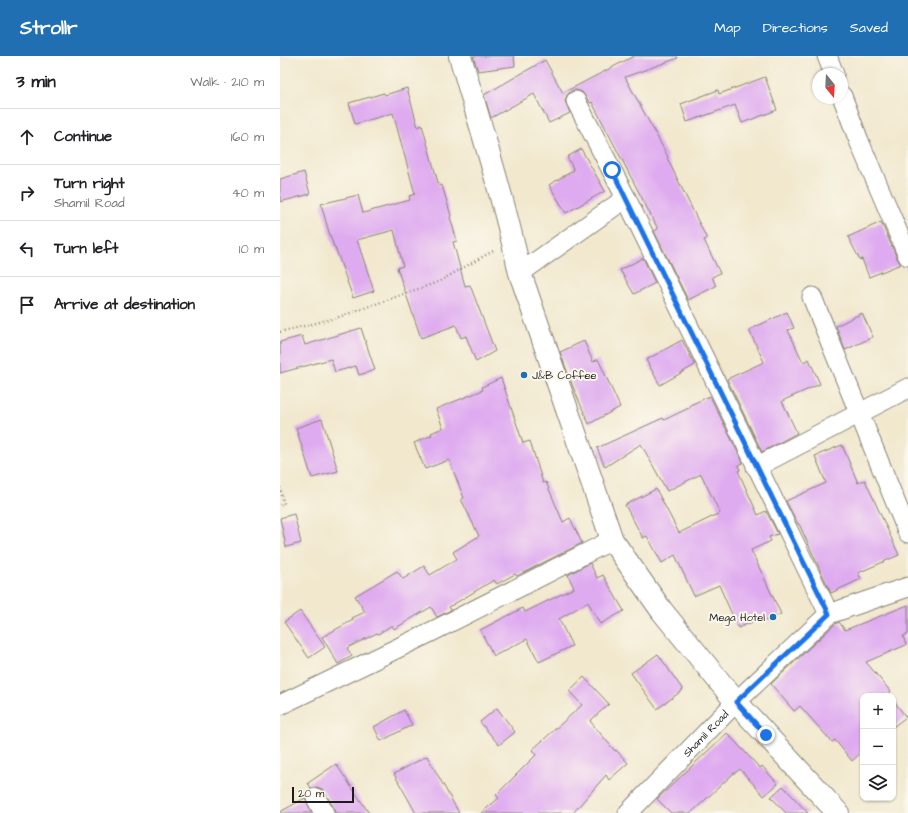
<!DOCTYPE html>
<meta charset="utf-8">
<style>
:root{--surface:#fff;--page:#f2f2f2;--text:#202124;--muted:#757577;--line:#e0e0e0;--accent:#1f6fb2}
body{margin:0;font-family:"Architects Daughter",sans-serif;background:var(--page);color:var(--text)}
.controls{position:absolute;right:12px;bottom:12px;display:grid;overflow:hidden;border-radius:8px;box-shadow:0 1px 3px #0004}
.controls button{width:36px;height:36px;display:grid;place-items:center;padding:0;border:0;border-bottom:1px solid var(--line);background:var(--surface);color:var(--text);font:20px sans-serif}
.compass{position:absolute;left:532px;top:12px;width:36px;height:36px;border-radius:50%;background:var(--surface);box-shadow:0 1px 3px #0004;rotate:162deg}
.scale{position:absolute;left:12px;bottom:10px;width:62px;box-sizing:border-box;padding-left:4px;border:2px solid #1c1c1c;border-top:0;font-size:11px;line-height:14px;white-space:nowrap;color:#1c1c1c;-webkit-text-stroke:3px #fbf7ec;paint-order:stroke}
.stop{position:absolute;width:12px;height:12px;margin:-9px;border:3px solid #1a73e8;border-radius:50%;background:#fff}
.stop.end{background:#1a73e8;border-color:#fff;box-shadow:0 1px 4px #0008}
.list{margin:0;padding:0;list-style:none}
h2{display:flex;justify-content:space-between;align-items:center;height:52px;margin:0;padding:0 16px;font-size:17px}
h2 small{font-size:13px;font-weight:400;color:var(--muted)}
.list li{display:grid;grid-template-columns:26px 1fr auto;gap:12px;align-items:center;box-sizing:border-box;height:56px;padding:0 16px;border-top:1px solid var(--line)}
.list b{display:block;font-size:15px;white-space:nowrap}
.list p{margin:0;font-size:13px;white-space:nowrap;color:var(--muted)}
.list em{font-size:13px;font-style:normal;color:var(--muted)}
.icon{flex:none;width:22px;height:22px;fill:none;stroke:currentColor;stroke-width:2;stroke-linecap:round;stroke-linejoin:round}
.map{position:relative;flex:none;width:628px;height:757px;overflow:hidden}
header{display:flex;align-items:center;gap:24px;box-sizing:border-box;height:56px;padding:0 20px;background:var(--accent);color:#fff}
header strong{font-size:19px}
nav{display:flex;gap:22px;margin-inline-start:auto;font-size:14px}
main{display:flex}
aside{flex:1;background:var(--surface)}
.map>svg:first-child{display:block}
</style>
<header>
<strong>Strollr</strong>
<nav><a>Map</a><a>Directions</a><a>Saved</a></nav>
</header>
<main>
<aside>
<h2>3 min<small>Walk · 210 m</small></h2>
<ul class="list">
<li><svg class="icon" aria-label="ahead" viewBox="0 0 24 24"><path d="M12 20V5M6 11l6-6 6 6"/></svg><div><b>Continue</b></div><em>160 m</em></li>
<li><svg class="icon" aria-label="right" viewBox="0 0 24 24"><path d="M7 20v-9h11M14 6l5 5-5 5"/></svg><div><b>Turn right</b><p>Shamil Road</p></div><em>40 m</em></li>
<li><svg class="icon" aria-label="left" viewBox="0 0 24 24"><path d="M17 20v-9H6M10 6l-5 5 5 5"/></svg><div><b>Turn left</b></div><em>10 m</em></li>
<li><svg class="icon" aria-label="arrive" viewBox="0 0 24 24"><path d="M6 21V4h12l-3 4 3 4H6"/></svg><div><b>Arrive at destination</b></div></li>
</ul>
</aside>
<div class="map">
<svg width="628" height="757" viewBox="0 0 628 757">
<rect width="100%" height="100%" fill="#fbf7ec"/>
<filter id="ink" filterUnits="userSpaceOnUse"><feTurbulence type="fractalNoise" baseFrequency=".025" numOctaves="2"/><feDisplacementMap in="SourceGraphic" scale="8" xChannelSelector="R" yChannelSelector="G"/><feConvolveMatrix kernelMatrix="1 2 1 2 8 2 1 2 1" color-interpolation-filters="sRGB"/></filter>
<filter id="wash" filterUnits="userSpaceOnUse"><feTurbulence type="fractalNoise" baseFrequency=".012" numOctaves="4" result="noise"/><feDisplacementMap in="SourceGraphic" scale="16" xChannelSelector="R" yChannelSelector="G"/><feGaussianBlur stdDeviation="0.9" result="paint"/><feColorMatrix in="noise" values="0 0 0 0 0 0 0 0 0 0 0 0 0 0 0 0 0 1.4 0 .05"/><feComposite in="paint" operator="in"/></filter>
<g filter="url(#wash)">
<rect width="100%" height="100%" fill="#f1e8ce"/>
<g id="blocks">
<path fill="#dfabf0" d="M193 0H234L235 10 198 15Z
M354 0H397L398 2 345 21 388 101 387 102 427 183 424 184 440 217 432 221 436 230 408 244 374 175 378 173 313 48 312 46 310 47 302 36 296 34 291 35 287 39 285 45 290 57 269 67 254 38 211 62 204 39 265 4 283 37Z
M485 21 497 54 462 67 455 49 407 66 401 48 438 34 439 38Z
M127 32 138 71 142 69 159 130 162 129 171 160 170 161 177 185 173 186 185 230 190 229 215 295 196 306 186 280 181 282 176 269 141 282 117 212 123 210 114 174 77 184 94 235 73 242 55 191H54L48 173 41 148 78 139 83 157 130 144 129 140 135 138 113 57 75 68 69 47 104 37 105 39Z
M301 93 325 135 286 157 269 129 294 114 287 101Z
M24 116 30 138 0 146V123Z
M601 166 618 204 621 208 589 221 582 203 580 204 568 181Z
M363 202 375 227 354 238 340 214Z
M507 256 514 272 508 274 523 306 529 303 540 328 502 345 517 377 482 396 447 323 484 306 469 274Z
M582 257 593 281 565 294 556 270Z
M81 272 95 314 79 319 76 310 55 316 51 303 0 317V286L22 280 25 289Z
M402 284 415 309 380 329 366 304Z
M304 285 313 306 318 303 340 351 309 368 293 331 280 296Z
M221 322 243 387 250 385 263 427 266 426 283 466 290 462 302 487 237 520 235 518 217 528 214 524 169 551 171 554 157 561 151 551 114 573 112 569 98 578 97 577 67 592 72 600 58 608 42 581 73 564 72 562 85 556 75 540 117 515 123 523 144 510 150 519 177 503 173 496 199 480 181 443 184 442 169 404 145 413 134 387 152 379 151 377 163 372 156 353 203 334 202 331Z
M430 340 463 407 458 409 460 414 458 415 478 459 486 455 498 478 489 481 491 485 471 494 501 558 485 565 484 561 458 572 439 529 414 540 395 499 382 507 367 480 363 482 345 449 376 433 399 477 440 457 421 418 387 435 361 388 325 411 317 392 383 362 384 364 411 351 410 349Z
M42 363 58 415 32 422 16 372Z
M562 389 578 427 585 424 619 499 578 517 581 523 551 537 519 468H518L506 445 546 427 535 400Z
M14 458 21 487 6 491 0 462Z
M310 507 317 522 323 519 344 555 320 568 308 546 279 563 292 590 259 606 247 583 214 600 200 574 243 552 245 556 294 532 288 519Z
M628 549V578L623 580 626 589 586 606 611 636 608 638 610 640H583V695L572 705 555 684 552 686 520 650 514 655 491 628 555 568 559 566 565 574Z
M20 555 45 591 29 602 4 566Z
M378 598 403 634 377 653 351 617Z
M304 621 329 648 310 665 335 695 336 694 348 707 329 724 326 719 293 757H201L219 742 216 739 256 699 252 694 302 649 289 635Z
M613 644 626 661 613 671Z
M217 652 235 676 219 689 200 666Z
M124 654 132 669 101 685 94 671Z
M447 677 480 712 482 710 498 728 484 740 460 713 455 717H454L411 757H391L377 743Z
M147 700 179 757H136L114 718Z
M56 708 89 757H55L54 752 45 737 42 733 37 731 31 732 28 727Z
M503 730 528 757H506L491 741Z
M25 742 32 757H0V756Z"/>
</g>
</g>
<g filter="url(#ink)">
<use href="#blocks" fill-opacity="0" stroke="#868275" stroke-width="1"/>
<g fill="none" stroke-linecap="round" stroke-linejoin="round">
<g stroke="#868275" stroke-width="21">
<g id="minor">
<path d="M547 0 554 18"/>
<path d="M562 40 579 85 628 200"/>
<path d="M296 45 346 142 549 558"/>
<path d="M240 217 346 142"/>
<path d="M532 241 628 477"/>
<path d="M476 411 628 332"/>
<path d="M0 649 151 576 332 484"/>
<path d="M36 742 44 757"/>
<path id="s1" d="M348 757 456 646 549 558 628 531"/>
</g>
</g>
<g stroke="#868275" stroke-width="24">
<path id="tertiary" d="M180 0C201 72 224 144 240 217L332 484 382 555 456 646 558 757"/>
</g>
<path stroke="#868275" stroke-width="2.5" stroke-dasharray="1 3" stroke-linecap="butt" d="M0 276 56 262 158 226 213 195
M0 431 4 448 0 450"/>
<use href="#minor" stroke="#fff" stroke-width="19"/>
<use href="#tertiary" stroke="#fff" stroke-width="22"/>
</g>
</g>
<g fill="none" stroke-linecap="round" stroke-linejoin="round" filter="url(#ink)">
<path stroke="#1a73e8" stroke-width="5" d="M332 114 549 558 456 646 486 679"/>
</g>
<g fill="#1f6fb2" stroke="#fbf7ec" stroke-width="1.5">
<circle cx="244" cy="319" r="4"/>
<circle cx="493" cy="561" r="4"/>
</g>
<g text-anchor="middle" stroke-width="4" stroke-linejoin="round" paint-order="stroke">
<g font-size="11" fill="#1c1c1c" stroke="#fbf7ec" text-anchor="start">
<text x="252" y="323">J&amp;B Coffee</text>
<text x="485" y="565" text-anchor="end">Mega Hotel</text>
</g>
<g font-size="11" fill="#1c1c1c" stroke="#fbf7ec">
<text dy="4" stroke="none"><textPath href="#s1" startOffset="111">Shamil Road</textPath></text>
</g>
</g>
</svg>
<div class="controls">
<button>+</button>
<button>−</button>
<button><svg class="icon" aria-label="layers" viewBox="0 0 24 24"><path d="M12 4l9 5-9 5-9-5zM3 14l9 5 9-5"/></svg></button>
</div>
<svg class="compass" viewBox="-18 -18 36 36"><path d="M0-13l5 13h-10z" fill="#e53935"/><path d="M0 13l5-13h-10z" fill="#757577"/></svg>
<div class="scale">20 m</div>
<div class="stop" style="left:332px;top:114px"></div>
<div class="stop end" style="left:486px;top:679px"></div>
</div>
</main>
